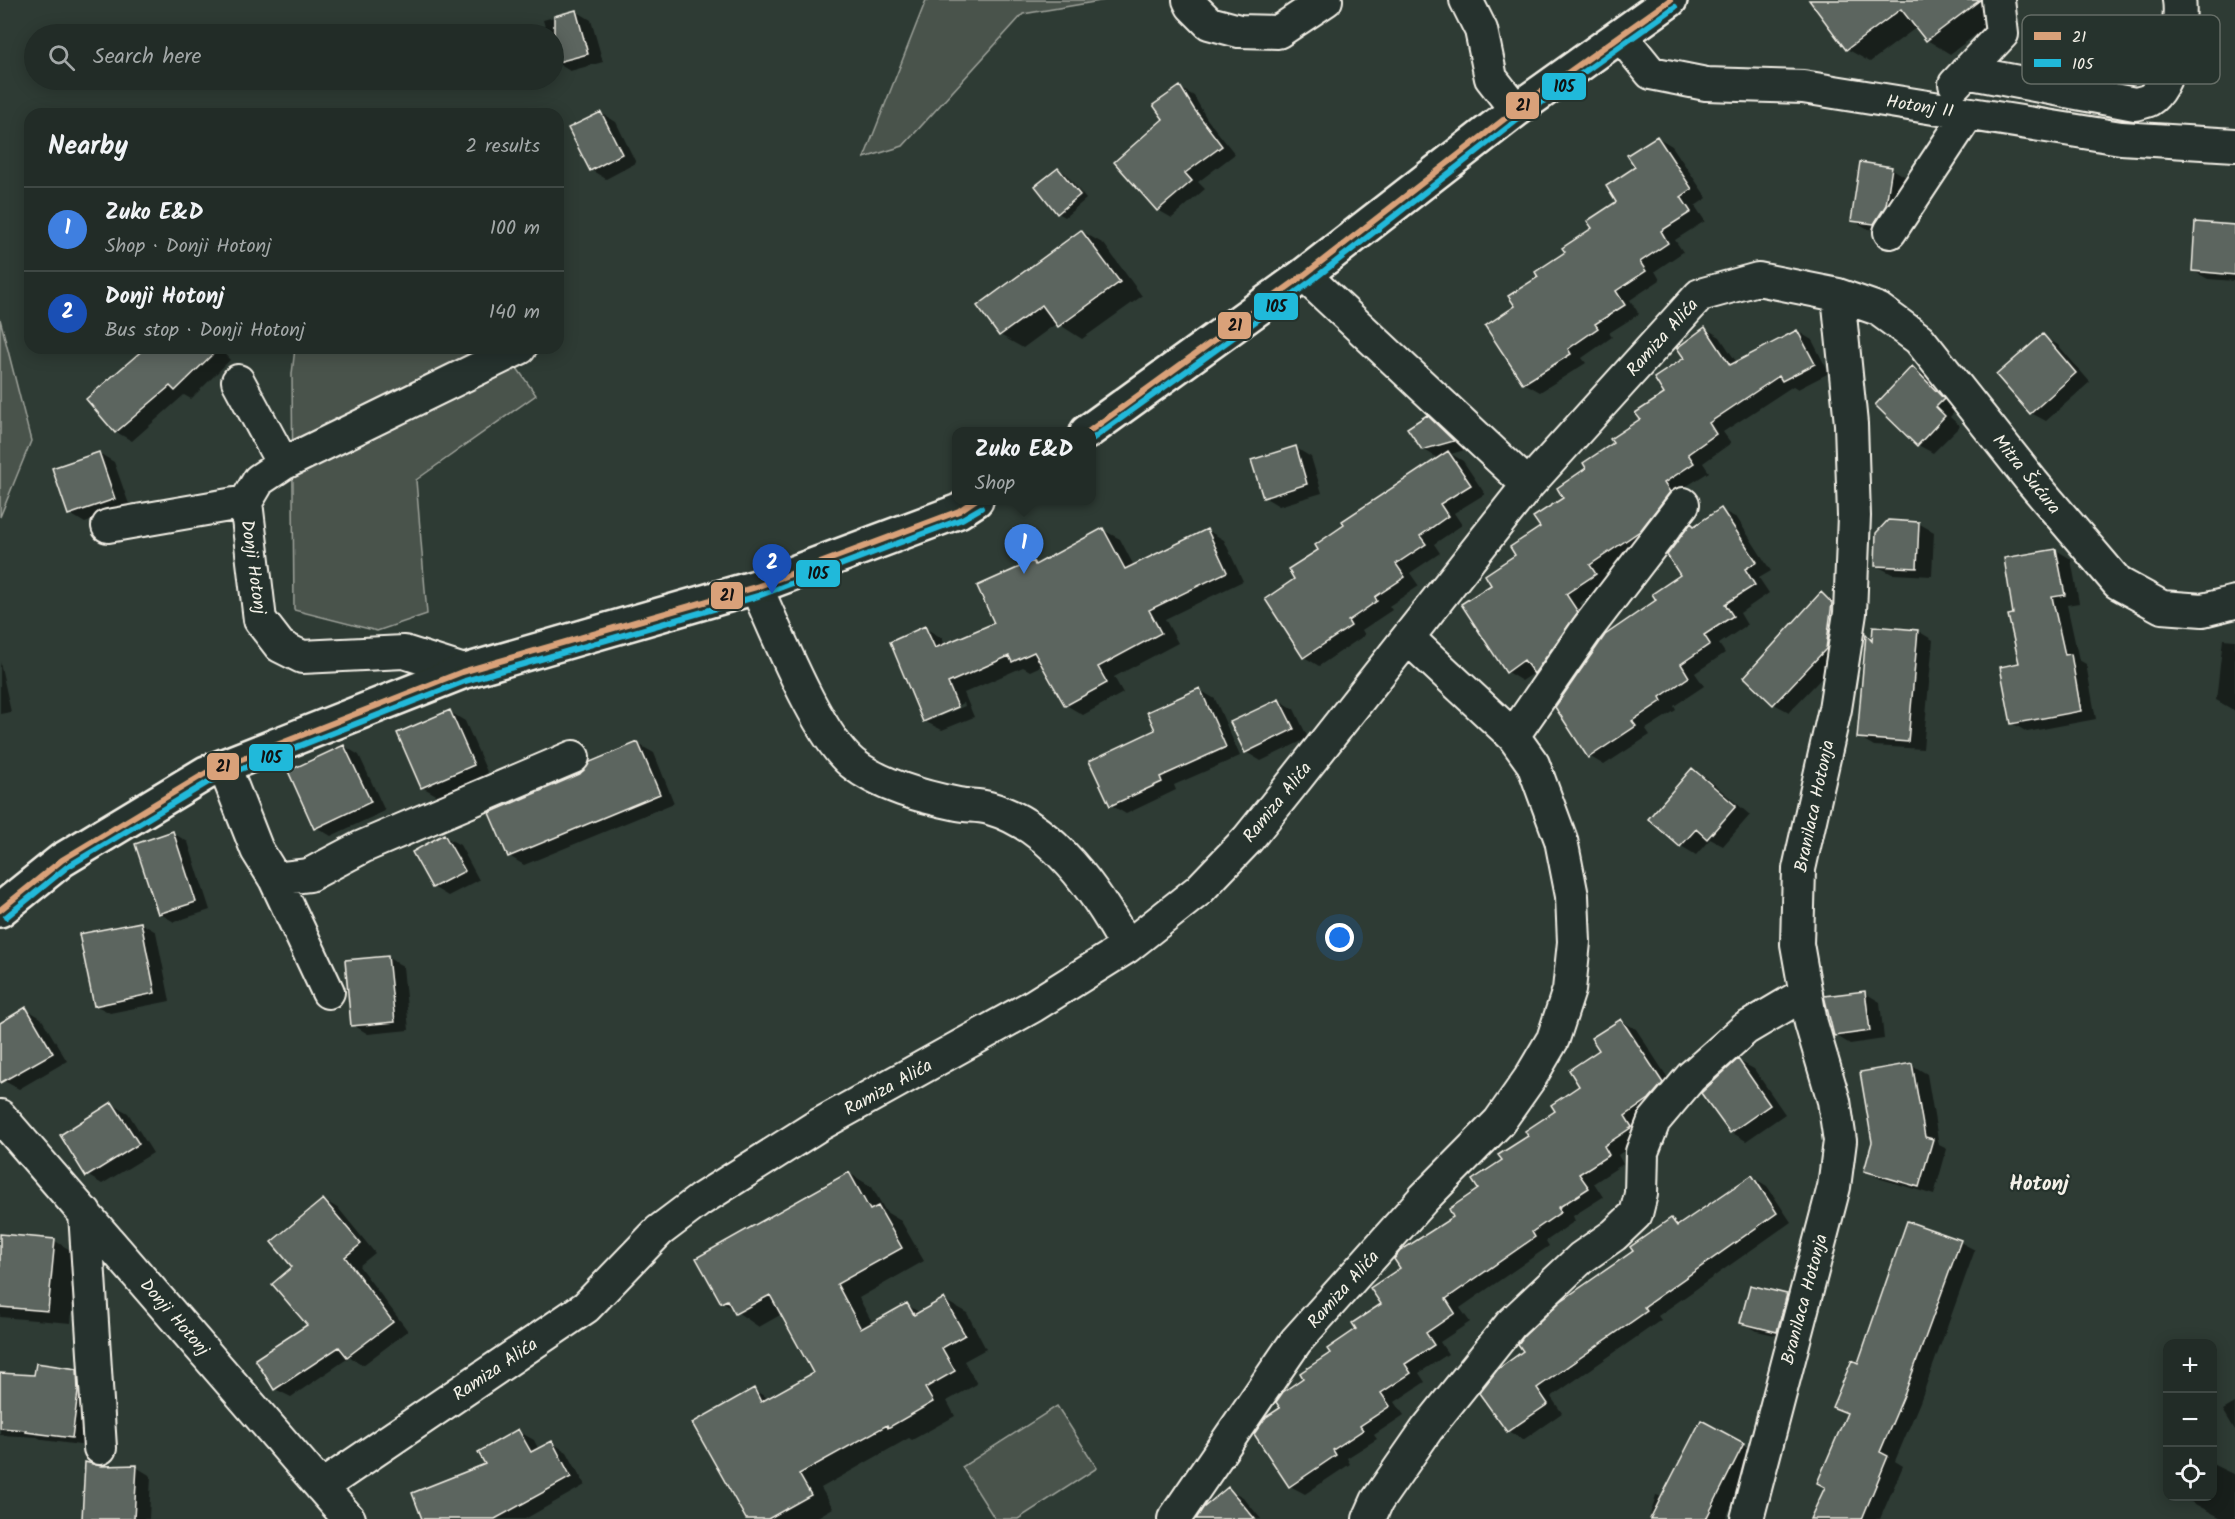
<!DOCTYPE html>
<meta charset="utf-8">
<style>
:root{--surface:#222c27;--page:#2a342f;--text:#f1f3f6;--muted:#a2a7a7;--line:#3f4844;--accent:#ff9aa2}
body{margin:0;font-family:Kalam,sans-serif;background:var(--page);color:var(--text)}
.controls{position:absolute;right:18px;bottom:18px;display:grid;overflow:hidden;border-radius:12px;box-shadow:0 3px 15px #0003}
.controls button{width:54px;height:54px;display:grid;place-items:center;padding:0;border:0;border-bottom:2px solid var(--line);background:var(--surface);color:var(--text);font:30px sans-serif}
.you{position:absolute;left:1340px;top:938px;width:21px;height:21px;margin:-15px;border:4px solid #fff;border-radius:50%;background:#1a73e8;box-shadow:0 0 0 9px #1a73e833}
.badge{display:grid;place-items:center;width:39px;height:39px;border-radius:50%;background:var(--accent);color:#fff;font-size:20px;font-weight:700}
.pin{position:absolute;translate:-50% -50px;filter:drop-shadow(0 2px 3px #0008)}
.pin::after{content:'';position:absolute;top:32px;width:21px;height:18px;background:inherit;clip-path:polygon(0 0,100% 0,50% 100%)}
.popup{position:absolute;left:952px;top:427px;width:144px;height:78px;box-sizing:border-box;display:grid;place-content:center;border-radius:12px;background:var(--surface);filter:drop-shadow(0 2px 4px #0005);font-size:20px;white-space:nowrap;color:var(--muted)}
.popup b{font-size:22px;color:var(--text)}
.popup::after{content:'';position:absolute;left:50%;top:100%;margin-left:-12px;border:12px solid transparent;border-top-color:var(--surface)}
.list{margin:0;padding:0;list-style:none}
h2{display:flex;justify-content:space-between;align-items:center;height:78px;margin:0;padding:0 24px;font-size:26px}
h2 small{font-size:20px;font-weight:400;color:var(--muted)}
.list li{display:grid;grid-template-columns:39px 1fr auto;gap:18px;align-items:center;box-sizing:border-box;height:84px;padding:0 24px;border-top:2px solid var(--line)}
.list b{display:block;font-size:22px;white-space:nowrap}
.list p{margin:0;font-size:20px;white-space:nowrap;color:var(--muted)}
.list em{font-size:20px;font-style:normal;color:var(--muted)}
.icon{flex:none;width:33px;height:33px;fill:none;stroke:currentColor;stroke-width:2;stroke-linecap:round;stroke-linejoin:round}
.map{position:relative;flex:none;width:2235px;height:1519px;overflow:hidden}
.search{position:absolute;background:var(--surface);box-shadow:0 3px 15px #0003;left:24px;top:24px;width:540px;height:66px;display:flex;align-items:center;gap:15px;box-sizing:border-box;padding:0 21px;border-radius:33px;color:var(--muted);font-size:22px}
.panel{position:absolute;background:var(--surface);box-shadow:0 3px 15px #0003;left:24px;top:108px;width:540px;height:246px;border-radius:18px}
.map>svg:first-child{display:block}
</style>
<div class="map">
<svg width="2235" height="1519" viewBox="0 0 2235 1519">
<rect width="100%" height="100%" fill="#2e3b34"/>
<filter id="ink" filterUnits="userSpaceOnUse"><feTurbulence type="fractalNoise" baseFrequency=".0167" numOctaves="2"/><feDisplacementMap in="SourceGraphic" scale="12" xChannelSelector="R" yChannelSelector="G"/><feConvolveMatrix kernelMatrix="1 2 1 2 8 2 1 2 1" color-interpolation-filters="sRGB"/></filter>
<g filter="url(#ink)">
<path fill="#48524c" stroke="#9ea29a" stroke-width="1.5" d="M926 0H1106L1023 14 903 146 864 158Z
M0 319 31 441 0 517Z
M295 348H503L536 395 416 480 427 614 377 631 294 610 292 374Z
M1057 1406 1097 1468 1018 1519H995L962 1467Z"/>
<path fill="#0007" fill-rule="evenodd" d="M1810 0H1991L2002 15 1950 54 1927 40 1917 27 1870 62 1847 49Z
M576 11 591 20 603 62 570 71 555 62 554 34H547L543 20Z
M1180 88 1194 96 1207 119 1235 154 1198 182 1205 189 1172 218 1158 210 1116 162 1165 120Z
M601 113 616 122 636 163 606 179 591 170Z
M1657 137 1672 146 1707 198 1695 206 1705 221 1675 240 1683 252 1655 271 1660 280 1630 300 1639 314 1609 333 1612 337 1582 358 1586 363 1540 392 1524 383 1487 326 1517 306 1540 277 1618 203 1637 167Z
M1891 168 1906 177 1901 214 1890 232 1868 229 1853 220Z
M1058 169 1065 173 1086 199 1065 217 1058 213Z
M2235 226V281L2208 279 2193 271Z
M1081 231 1104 244 1142 296 1082 339 1057 323 1023 348 1000 335Z
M1705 328 1720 337 1737 363 1797 331 1812 340 1829 373 1798 389 1793 386 1723 432 1731 443 1703 463 1709 472 1679 491 1655 539 1604 574 1610 583 1580 603 1592 621 1550 682 1534 673 1522 681 1507 672 1493 585 1588 469 1666 394Z
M2043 336 2058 345 2090 382 2046 421 2031 413Z
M137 348H219L230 360 191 399 184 395 132 441 116 432 88 399 141 354Z
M1912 368 1927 376 1958 408 1950 417 1960 426 1933 453 1918 445 1877 405Z
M1427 417 1442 426 1468 449 1451 454 1463 461 1485 494 1454 513 1462 525 1434 544 1440 553 1410 573 1419 586 1389 606 1392 610 1362 630 1365 635 1319 666 1304 657 1296 580 1320 550 1439 459 1423 449Z
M1296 448 1311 457 1322 493 1279 506 1264 497Z
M99 453 114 462 130 507 85 523 70 514Z
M1721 510 1737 518 1771 571 1759 578 1769 593 1740 613 1747 625 1719 644 1725 653 1695 673 1704 686 1674 706 1676 710 1646 729 1650 735 1604 765 1589 756 1658 601 1683 576 1692 525 1696 527Z
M1918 523 1934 532 1932 576 1892 574 1877 566Z
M1103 530 1120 539 1134 566 1207 530 1224 540 1243 581 1165 619 1178 643 1114 677 1123 693 1083 715 1066 705 1043 665 1030 671 1023 667 964 693 974 717 942 730 924 721 925 628 942 638 945 645 996 624 1033 562 1038 565ZM964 703 965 706 933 719V716Z
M2056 550 2071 559 2079 603 2067 605 2079 660 2086 664 2096 719 2027 732 2012 723 2021 665Z
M1822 594 1837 603 1841 658 1789 712 1774 704Z
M1918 631 1933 640 1923 749 1874 746 1859 737 1867 637 1874 641Z
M2223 639 2235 640V711L2216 700Z
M0 662 11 712 0 714Z
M1200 690 1215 699 1240 756 1174 785 1176 790 1126 814 1111 805 1157 731Z
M1279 700 1294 709 1308 738 1261 761 1246 752Z
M450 712 465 721 488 774 438 796 422 787Z
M638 744 654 753 674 803 524 865 509 856 581 775Z
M344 746 359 755 385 811 331 836 316 827Z
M1693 770 1708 779 1750 815 1723 846 1710 839 1696 855 1681 846 1650 819Z
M173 833 188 842 210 910 174 922 159 913Z
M444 836 460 845 479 880 448 896 433 887Z
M141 923 156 932 170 1001 110 1013 95 1005Z
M388 958 403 966 409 1030 368 1034 353 1025Z
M1865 993 1880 1002 1884 1039 1850 1044 1835 1035Z
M26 1009 41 1018 67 1061 19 1089 4 1081 0 1074V1024Z
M1621 1021 1636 1029 1677 1092 1646 1136 1618 1155 1623 1164 1594 1183 1603 1197 1573 1216 1575 1221 1546 1241 1549 1246 1460 1308 1470 1322 1440 1342 1448 1354 1419 1373 1425 1382 1395 1402 1404 1415 1374 1435 1377 1439 1347 1458 1350 1464 1305 1494 1290 1486 1282 1408 1305 1379 1383 1305 1402 1268 1455 1217 1504 1161 1582 1086Z
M1739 1061 1754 1069 1785 1114 1746 1141 1731 1132Z
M1912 1065 1927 1074 1939 1145 1947 1149 1934 1195 1881 1179 1866 1171Z
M112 1104 128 1113 153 1153 102 1184 87 1175Z
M849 1173 872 1187 886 1212 901 1221 924 1261 859 1298 873 1324 907 1305 921 1313 944 1300 967 1313 986 1349 964 1361 977 1384 947 1401 955 1416 912 1440 909 1438 821 1488 833 1508 814 1519H747L754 1390 769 1399 815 1373 782 1314 759 1327 722 1302Z
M1752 1177 1767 1186 1791 1222 1658 1316 1661 1320 1551 1397 1562 1413 1523 1440 1508 1431 1525 1352 1671 1220 1681 1225Z
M324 1200 339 1209 375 1253 359 1266 408 1331 363 1365 350 1357 291 1397 275 1389 309 1326 294 1268Z
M0 1235 55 1241 77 1254 71 1323 0 1317Z
M1960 1242 1975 1250 1920 1402 1895 1461 1903 1466 1880 1519H1811L1827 1487 1848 1414 1834 1406 1859 1365Z
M1751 1287 1787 1296 1802 1304 1793 1339 1757 1331 1742 1322Z
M76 1370 92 1379 87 1446 43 1440 37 1437 0 1435V1374L35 1377Z
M2235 1403V1430L2223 1410Z
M1701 1423 1759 1453 1725 1519H1649L1656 1495 1663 1497Z
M518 1431 534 1440 539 1450 552 1443 567 1452 585 1485 525 1519H423L488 1465Z
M2212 1464 2235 1475V1519H2223L2180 1496H2212Z
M100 1467H136L151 1476 149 1519H84Z
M1228 1489 1243 1497 1261 1519H1210Z"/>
<path fill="#5c655e" stroke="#f4f1e8" stroke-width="1.5" d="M1809 0H1980L1926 41 1901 9 1846 50Z
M576 10 588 54 554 63V16Z
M1180 86 1194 109 1222 146 1185 173 1192 181 1157 211 1114 162 1163 119 1153 105Z
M601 112 622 154 590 171 568 128Z
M1657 136 1692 189 1681 197 1691 212 1661 231 1668 243 1640 262 1646 271 1616 291 1625 305 1595 324 1598 328 1568 349 1571 354 1523 384 1485 326 1515 306 1508 296 1538 277 1535 272 1565 252 1562 248 1592 228 1587 221 1616 202 1606 186 1635 167 1627 155Z
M1860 162 1892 167 1886 205 1874 224 1851 221Z
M1058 168 1080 195 1057 214 1035 186Z
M2195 222 2235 225V275L2192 271Z
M1081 230 1120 282 1058 327 1042 305 999 336 977 306Z
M1705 327 1730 365 1797 330 1815 364 1782 381 1779 376 1709 423 1716 434 1688 454 1694 463 1664 483 1670 492 1640 531 1590 565 1596 574 1566 594 1578 612 1534 674 1524 660 1506 673 1461 604 1491 585 1485 575 1515 555 1510 547 1540 527 1533 517 1563 498 1557 488 1586 468 1583 463 1613 443 1610 439 1640 419 1635 413 1664 394 1654 378 1684 358 1677 348Z
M2043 334 2076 373 2030 414 1996 375Z
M145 348H219L175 391 170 386 115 433 86 399Z
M1912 366 1944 399 1936 407 1945 416 1917 446 1875 405Z
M1427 415 1454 441 1422 450 1407 428Z
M1296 446 1307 484 1263 498 1251 460Z
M1448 451 1471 485 1440 504 1448 516 1420 536 1426 544 1396 564 1405 577 1375 597 1377 601 1348 621 1351 626 1303 658 1265 599 1294 579 1288 569 1318 550 1315 545 1344 525 1342 521Z
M99 452 115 499 68 515 52 468Z
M1721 508 1757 562 1745 569 1755 585 1725 604 1733 616 1704 635 1710 644 1681 664 1689 677 1660 697 1662 701 1632 721 1636 726 1588 758 1555 707 1605 635 1656 600 1652 594 1680 575 1667 555 1691 523 1694 526Z
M1888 520 1919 522 1917 568 1875 566 1876 533Z
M1103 528 1125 569 1207 529 1227 572 1149 610 1161 633 1098 667 1107 683 1065 706 1034 652 1012 662 1009 656 948 683 958 707 923 722 890 642 925 626 935 648 994 623 977 586 1033 561 1035 565Z
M2056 549 2065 595 2052 597 2065 655 2071 654 2081 711 2011 724 2000 667 2019 663 2008 615 2013 614 2004 558Z
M1821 592 1832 603 1826 649 1773 705 1744 677Z
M1873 626 1918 630 1908 742 1857 738 1866 634 1872 641Z
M1200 688 1226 747 1160 777 1162 782 1110 806 1089 761 1155 730 1147 712Z
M1279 699 1294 729 1245 753 1230 722Z
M450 710 474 765 421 788 397 733Z
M638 742 660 794 508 857 489 813 580 774 590 762Z
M344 745 371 802 314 829 288 771Z
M1692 768 1736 806 1707 839 1696 829 1680 847 1648 819Z
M173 831 196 902 158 914 135 844Z
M444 834 465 871 432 888 412 852Z
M141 922 155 993 94 1006 79 934Z
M388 956 395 1022 351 1026 345 960Z
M1865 991 1870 1031 1834 1036 1824 996Z
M26 1007 53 1053 0 1083V1023Z
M1621 1019 1663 1083 1649 1099 1625 1116 1632 1127 1604 1146 1609 1155 1579 1174 1589 1188 1558 1208 1561 1212 1532 1232 1535 1237 1446 1299 1455 1313 1426 1333 1434 1345 1405 1364 1411 1373 1381 1393 1390 1406 1360 1426 1363 1430 1333 1450 1336 1455 1289 1487 1254 1434 1266 1417 1280 1408 1276 1402 1283 1392 1303 1378 1300 1373 1330 1353 1327 1349 1356 1329 1352 1323 1381 1304 1370 1288 1400 1268 1394 1259 1400 1251 1453 1217 1449 1209 1478 1189 1472 1180 1502 1160 1498 1155 1528 1136 1525 1131 1555 1111 1551 1105 1579 1086 1569 1070 1599 1050 1591 1038Z
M1738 1059 1770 1105 1730 1133 1701 1093Z
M1912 1063 1925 1137 1933 1139 1919 1187 1864 1171 1872 1142 1860 1072Z
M112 1102 139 1144 86 1177 60 1135Z
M849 1172 870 1210 878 1206 902 1248 837 1284 861 1329 907 1303 914 1315 944 1298 965 1335 942 1348 955 1371 925 1388 933 1402 888 1428 887 1425 799 1474 811 1495 768 1519H746L692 1423 754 1388 761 1402 813 1373 770 1295 735 1314 727 1300 721 1303 696 1258Z
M1752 1175 1777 1213 1644 1307 1647 1311 1537 1388 1548 1404 1507 1432 1479 1393 1498 1369 1523 1351 1518 1344 1524 1336 1561 1301 1633 1251 1630 1247 1671 1218 1677 1226Z
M323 1199 361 1244 345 1257 393 1322 347 1357 339 1347 274 1390 255 1359 307 1325 272 1284 292 1267 271 1242Z
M1907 1221 1961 1240 1905 1393 1880 1452 1888 1456 1862 1519H1810L1825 1487 1817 1483 1847 1413 1832 1407 1852 1360 1858 1363Z
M0 1234 55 1239 48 1311 0 1307Z
M1750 1285 1787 1294 1777 1332 1740 1323Z
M36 1363 77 1369 78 1392 72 1438 26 1432V1430L0 1428V1373L34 1375Z
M1701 1420 1744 1443 1706 1519H1650Z
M518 1429 531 1452 552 1441 571 1477 495 1519H422L412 1493 485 1464 478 1452Z
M85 1462 101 1466 137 1465 134 1519H82Z
M1228 1487 1255 1519H1196L1203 1508Z"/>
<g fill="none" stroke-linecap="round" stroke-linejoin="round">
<g stroke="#f4f1e8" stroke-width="36">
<path id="minor" d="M1189 0 1192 6 1209 23 1239 31 1278 32 1326 0
M1466 0 1481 30 1491 78 1516 110
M1621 36 1651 73 1706 84 1803 87 2121 138 2235 145
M1966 72 2135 104C2139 103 2145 102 2149 100 2170 87 2183 23 2179 0
M1955 84 2002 34 1998 0
M1890 232 1968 114
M1304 275 1528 485
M238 381 283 464
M108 526 246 502
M756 587C777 632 816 733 852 763 880 786 923 797 958 804 968 806 979 805 989 808 1053 826 1097 892 1127 947
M464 671 404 652 302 657 280 646 260 620 246 502 259 480 283 464 520 348
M1513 736 1587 629 1683 504
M224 766 257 850 275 879 309 875 362 847 573 757
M275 879 328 992
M0 1116 349 1519
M85 1213 100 1448
M321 1487 586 1307 659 1231 700 1200 817 1126 1033 1006 1127 947 1199 890 1248 839 1289 788 1528 485 1700 295 1758 279 1838 295 1878 309 1919 339 2033 483 2118 583 2162 607 2203 610 2235 602
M1174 1519 1296 1341 1424 1198 1499 1122 1530 1078 1553 1039 1569 990 1574 942 1572 896 1561 840 1533 764 1513 736 1408 638
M1369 1519 1377 1501 1427 1429 1511 1324 1581 1258 1614 1235 1636 1214 1641 1194 1642 1152 1654 1121 1691 1077 1745 1029 1806 993
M1747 1519 1834 1187 1840 1141 1834 1101 1811 1023 1797 944 1799 869 1835 709 1850 613 1854 516 1851 424 1838 295"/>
</g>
<g stroke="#f4f1e8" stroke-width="38">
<path id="major" d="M1087 432 1304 275 1516 110 1670 0
M0 910 62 860 206 773 462 672 756 587 959 511 976 500"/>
</g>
<use href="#minor" stroke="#26332d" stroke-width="32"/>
<use href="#major" stroke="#26332d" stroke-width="33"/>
<g stroke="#26332d" stroke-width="10">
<path id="bus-1" d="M1088 432 1304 275 1516 110 1670 0
M0 910 62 860 206 773 462 672 756 587 959 511 975 500"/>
</g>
<g stroke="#26332d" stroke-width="10">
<path id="bus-2" d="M1092 439 1310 282 1521 117 1675 7
M6 917 67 867 210 781 465 681 758 596 962 519 981 508"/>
</g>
<use href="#bus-1" stroke="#d9a179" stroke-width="6"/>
<use href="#bus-2" stroke="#20b9da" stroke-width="6"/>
</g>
</g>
<g text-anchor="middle" stroke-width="4.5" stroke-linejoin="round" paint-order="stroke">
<g font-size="18" fill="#f4f1e8" stroke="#26332d">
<text transform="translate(1920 106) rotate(9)" y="6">Hotonj II</text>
<text transform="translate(1662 337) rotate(-48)" y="6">Ramiza Alića</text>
<text transform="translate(2027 474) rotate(51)" y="6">Mitra Šućura</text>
<text transform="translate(254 567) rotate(82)" y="6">Donji Hotonj</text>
<text transform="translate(1277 802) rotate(-51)" y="6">Ramiza Alića</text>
<text transform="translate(1814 806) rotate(-78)" y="6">Branilaca Hotonja</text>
<text transform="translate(888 1087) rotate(-29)" y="6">Ramiza Alića</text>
<text transform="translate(1343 1289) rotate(-48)" y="6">Ramiza Alića</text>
<text transform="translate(1804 1299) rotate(-75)" y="6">Branilaca Hotonja</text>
<text transform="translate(175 1317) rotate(49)" y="6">Donji Hotonj</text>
<text transform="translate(495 1369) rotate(-34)" y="6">Ramiza Alića</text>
</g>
<g font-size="21" font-weight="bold" fill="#f4f1e8" stroke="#26332d">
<text x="2039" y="1190">Hotonj</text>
</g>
</g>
<rect x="2022" y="15" width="198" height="69" rx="9" fill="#26332d" stroke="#646c65" stroke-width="1.5"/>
<rect x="2034" y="32" width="27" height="8" fill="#d9a179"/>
<rect x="2034" y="59" width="27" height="8" fill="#20b9da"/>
<g font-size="16" fill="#f4f1e8">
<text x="2072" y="42">21</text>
<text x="2072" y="69">105</text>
</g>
<g stroke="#26332d" stroke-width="2">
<rect x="1541" y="72" width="46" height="29" rx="6" fill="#20b9da"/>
<rect x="1505" y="91" width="35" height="29" rx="6" fill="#d9a179"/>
<rect x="1253" y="292" width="46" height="29" rx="6" fill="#20b9da"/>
<rect x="1217" y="311" width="35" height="29" rx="6" fill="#d9a179"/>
<rect x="795" y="559" width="46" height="29" rx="6" fill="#20b9da"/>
<rect x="710" y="581" width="34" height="29" rx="6" fill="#d9a179"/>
<rect x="248" y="743" width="46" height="29" rx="6" fill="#20b9da"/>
<rect x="206" y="752" width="34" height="29" rx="6" fill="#d9a179"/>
</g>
<g font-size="16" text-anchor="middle" font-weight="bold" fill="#111">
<text x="1564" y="92">105</text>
<text x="1523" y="111">21</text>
<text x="1276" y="312">105</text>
<text x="1235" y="331">21</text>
<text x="818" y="579">105</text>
<text x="727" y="601">21</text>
<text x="271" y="763">105</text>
<text x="223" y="772">21</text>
</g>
</svg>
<div class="controls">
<button>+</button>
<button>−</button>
<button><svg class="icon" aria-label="locate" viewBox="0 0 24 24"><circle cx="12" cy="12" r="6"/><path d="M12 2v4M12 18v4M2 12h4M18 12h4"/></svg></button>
</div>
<div class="you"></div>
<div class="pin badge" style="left:1024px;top:574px;background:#3f7fe0">1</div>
<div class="popup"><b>Zuko E&amp;D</b>Shop</div>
<div class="pin badge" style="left:772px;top:594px;background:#1a4fb4">2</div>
<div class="search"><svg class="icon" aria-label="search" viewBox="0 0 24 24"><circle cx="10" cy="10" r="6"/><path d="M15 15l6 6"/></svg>Search here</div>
<section class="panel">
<h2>Nearby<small>2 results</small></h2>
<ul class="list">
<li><span class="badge" style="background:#3f7fe0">1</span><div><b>Zuko E&amp;D</b><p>Shop · Donji Hotonj</p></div><em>100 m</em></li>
<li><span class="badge" style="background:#1a4fb4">2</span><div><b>Donji Hotonj</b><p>Bus stop · Donji Hotonj</p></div><em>140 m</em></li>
</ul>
</section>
</div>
